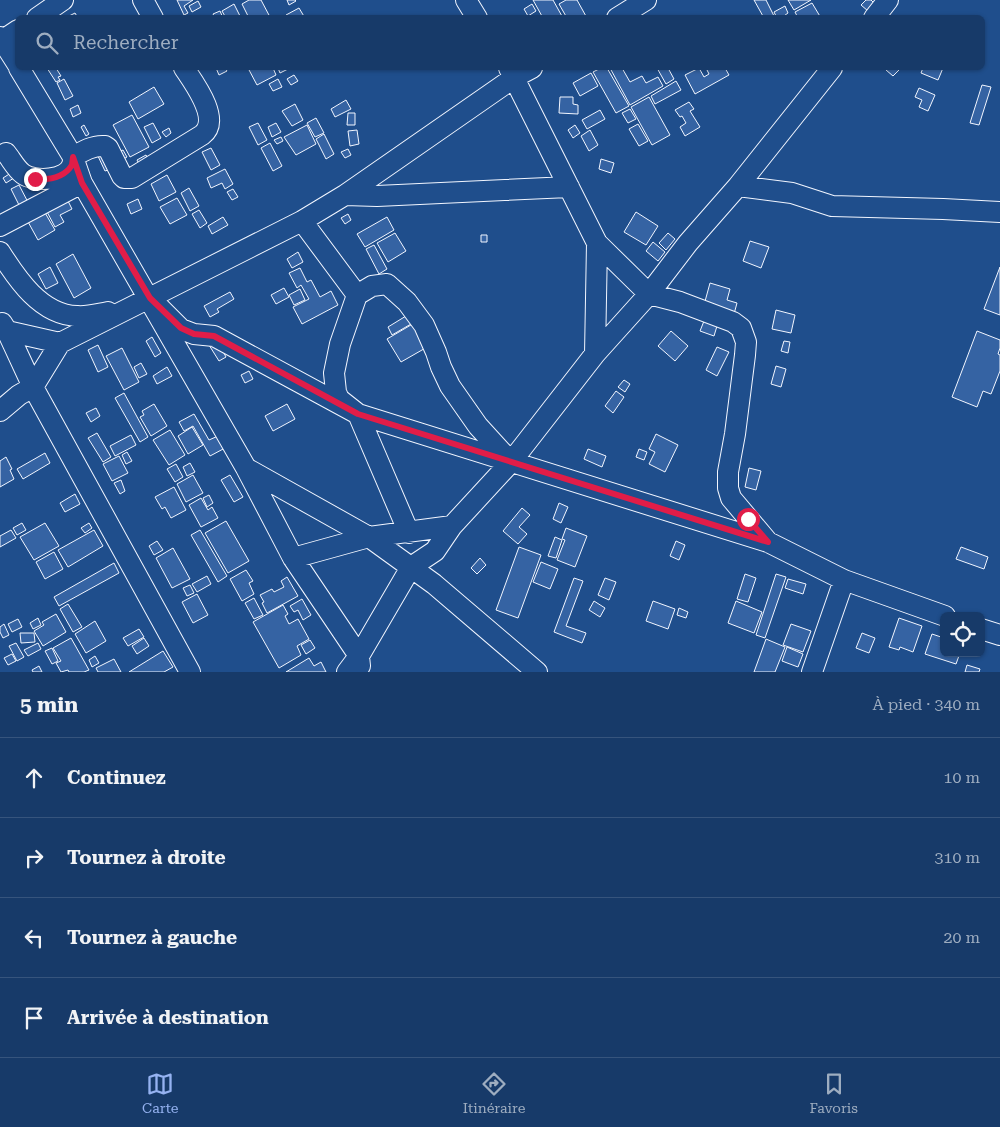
<!DOCTYPE html>
<html lang="fr">
<meta charset="utf-8">
<style>
:root{--surface:#173a69;--page:#244571;--text:#f1f3f6;--muted:#9eadc0;--line:#36547d;--accent:#95b2f1}
body{margin:0;font-family:"Roboto Serif",serif;background:var(--page);color:var(--text)}
.controls{position:absolute;right:15px;bottom:15px;display:grid;overflow:hidden;border-radius:8px;box-shadow:0 1px 4px #0004}
.controls button{width:45px;height:45px;display:grid;place-items:center;padding:0;border:0;border-bottom:1px solid var(--line);background:var(--surface);color:var(--text);font:25px sans-serif}
.stop{position:absolute;width:15px;height:15px;margin:-11px;border:4px solid #e11d48;border-radius:50%;background:#fff}
.stop.end{background:#e11d48;border-color:#fff;box-shadow:0 1px 5px #0008}
.list{margin:0;padding:0;list-style:none}
h2{display:flex;justify-content:space-between;align-items:center;height:65px;margin:0;padding:0 20px;font-size:21px}
h2 small{font-size:16px;font-weight:400;color:var(--muted)}
.list li{display:grid;grid-template-columns:32px 1fr auto;gap:15px;align-items:center;box-sizing:border-box;height:80px;padding:0 20px;border-top:1px solid var(--line)}
.list b{display:block;font-size:19px;white-space:nowrap}
.list em{font-size:16px;font-style:normal;color:var(--muted)}
.icon{flex:none;width:28px;height:28px;fill:none;stroke:currentColor;stroke-width:2;stroke-linecap:round;stroke-linejoin:round}
.map{position:relative;flex:none;width:1000px;height:672px;overflow:hidden}
.search{position:absolute;background:var(--surface);box-shadow:0 1px 4px #0004;left:15px;right:15px;top:15px;height:55px;display:flex;align-items:center;gap:12px;box-sizing:border-box;padding:0 18px;border-radius:8px;color:var(--muted);font-size:19px}
.sheet{height:385px;background:var(--surface)}
nav{display:flex;justify-content:space-around;align-items:center;box-sizing:border-box;height:70px;border-top:1px solid var(--line);background:var(--surface);font-size:14px;color:var(--muted)}
nav a{display:grid;justify-items:center;gap:2px}
nav .on{color:var(--accent)}
.map>svg:first-child{display:block}
</style>
<div class="map">
<svg width="1000" height="672" viewBox="0 0 1000 672">
<rect width="100%" height="100%" fill="#1f4e8c"/>
<path fill="#3563a3" stroke="#f2f6ff" d="M177 0H193L184 6 188 13 184 15Z
M249 0H261L270 17 249 18 242 4Z
M287 0H295L296 1 289 5Z
M533 0H553L563 18H543Z
M566 0H577L587 18H567L559 4Z
M754 0H766L775 18H764Z
M788 0H811L794 10Z
M866 0H871L875 4 868 11 861 5Z
M198 1 201 7 192 12 189 6Z
M812 3 821 18H798L795 12Z
M234 4 241 18H226L222 11Z
M532 4 536 11 528 16 524 9Z
M785 6 788 13 781 18H777L774 12Z
M299 8 305 18H287L286 15Z
M220 11 223 18H215L213 14Z
M75 13 78 18H67V17Z
M47 68H56L61 76 58 77 60 80 56 82Z
M216 68H225L227 71 219 75Z
M248 68H273L276 75 257 85Z
M278 68H290L280 73Z
M601 68H607L629 106 616 113 593 72Z
M610 68H622L630 82 642 76 646 83 658 77 663 86 630 105Z
M657 68H668L674 79 666 84Z
M699 68 704 77 709 74 706 68H725L729 75 695 94 685 75Z
M888 68H899L900 69 893 76 886 70Z
M923 68H943L938 80 921 73Z
M591 73 598 86 580 96 573 83Z
M294 75 298 81 291 85 287 79Z
M64 79 73 96 65 100 57 83Z
M278 79 282 87 273 91 269 84Z
M676 81 681 90 655 104 651 96Z
M982 85 991 87 979 125 970 123Z
M154 87 164 104 138 119 129 102Z
M919 88 935 95 928 111 919 107 922 100 915 97Z
M560 97H573V104L578 105V114L559 113Z
M649 97 670 135 652 145 631 107Z
M346 100 351 109 335 117 331 109Z
M689 102 694 109 690 111 700 127 685 136 680 127 686 123 682 116 680 117 675 110Z
M295 104 303 120 292 126 282 111Z
M78 105 81 113 73 117 70 109Z
M630 109 636 119 628 123 622 113Z
M600 110 605 119 587 129 582 120Z
M348 113H355V125H347Z
M132 115 149 147 130 157 113 125Z
M316 118 324 133 315 137 307 123Z
M153 123 161 138 152 143 144 127Z
M258 123 267 140 258 145 249 127Z
M276 123 281 132 272 137 268 127Z
M638 124 648 141 639 146 629 129Z
M84 125 89 134 86 136 81 127Z
M307 125 316 144 296 155 284 137Z
M575 125 580 133 573 138 568 130Z
M169 128 171 133 166 137 162 132Z
M357 130 359 144 350 146 348 131Z
M590 130 598 145 589 151 581 136Z
M324 134 334 154 326 159 316 139Z
M281 137 283 141 277 144 274 140Z
M270 143 282 166 273 171 261 148Z
M211 148 220 165 211 170 202 152Z
M348 149 351 155 345 158 341 152Z
M123 150 127 157 122 160 118 152Z
M102 151 111 169 105 171 97 154Z
M146 155 150 163 141 168 137 160Z
M601 159 614 163 611 173 599 169Z
M225 169 233 184 225 189 222 183 211 188 207 178Z
M14 171 17 176 6 183 3 178Z
M167 175 176 192 159 201 151 184Z
M19 185 30 206 22 211 11 189Z
M189 188 199 206 190 211 181 193Z
M233 189 238 197 232 200 227 192Z
M177 198 187 215 170 224 160 207Z
M67 199 72 209 60 215 64 222 55 227 46 210Z
M138 199 142 209 131 214 127 204Z
M199 210 207 223 200 228 192 214Z
M44 211 55 230 38 240 27 220Z
M636 212 658 226 646 245 624 232Z
M348 214 351 220 345 224 341 218Z
M223 217 228 225 212 234 208 226Z
M387 217 394 230 365 247 357 234Z
M395 233 406 251 388 262 377 243Z
M668 233 675 239 666 250 659 243Z
M481 235H487V242H481Z
M750 241 769 247 761 268 743 261Z
M653 242 665 252 658 261 646 251Z
M374 245 387 269 379 274 366 249Z
M298 252 303 262 292 268 287 259Z
M73 254 91 288 74 298 56 264Z
M50 267 58 283 46 289 38 274Z
M1000 267V315L984 309Z
M300 268 307 282 311 280 320 297 331 291 338 305 302 324 293 307 309 299 301 285 297 288 289 273Z
M710 283 730 289 727 300 737 303 734 314 704 305Z
M284 288 289 297 276 304 271 295Z
M300 289 305 300 294 305 289 295Z
M230 292 234 299 217 309 219 312 210 317 204 306Z
M776 310 795 315 791 333 772 329Z
M406 316 411 324 392 335 388 327Z
M704 321 717 326 714 336 700 331Z
M416 322 429 346 401 362 387 339Z
M671 331 688 346 675 361 658 346Z
M977 331 1000 340V348L998 354 1000 355V371L991 394 983 391 977 407 952 397Z
M152 337 161 353 155 357 146 341Z
M217 340 226 357 219 361 209 345Z
M784 341 790 342 788 353 781 351Z
M98 345 108 367 98 372 88 350Z
M717 347 729 352 717 376 706 370Z
M122 348 139 382 124 390 106 356Z
M141 363 147 374 139 378 134 367Z
M776 366 786 369 781 387 771 384Z
M167 367 172 376 157 384 153 376Z
M249 371 253 379 245 383 241 375Z
M624 380 630 384 625 392 618 387Z
M616 391 624 397 613 413 605 406Z
M124 393 148 437 140 442 115 398Z
M154 404 167 426 151 436 140 417 144 415 142 411Z
M287 404 295 419 273 431 265 416Z
M96 408 100 416 91 422 86 413Z
M194 414 209 440 218 436 225 448 210 456 193 426 184 431 179 422Z
M192 427 203 445 188 454 178 436Z
M170 430 185 455 169 465 153 440Z
M97 433 111 457 103 462 88 438Z
M656 434 678 445 665 472 649 464 655 452 649 449Z
M131 435 136 445 115 456 110 446Z
M588 449 606 456 602 467 584 459Z
M639 449 647 452 644 460 636 457Z
M127 452 132 461 126 464 122 455Z
M45 453 50 463 23 479 17 469Z
M119 456 128 473 112 481 103 464Z
M6 457 12 469 10 470 14 479 0 487V461Z
M190 463 195 472 187 476 183 467Z
M176 464 183 477 175 482 167 469Z
M749 468 761 471 756 490 745 487Z
M193 475 203 493 186 502 177 484Z
M230 475 243 497 234 502 221 480Z
M121 480 125 491 120 494 114 483Z
M174 487 186 510 171 518 165 507 162 509 155 497Z
M75 494 80 504 65 512 60 503Z
M209 495 213 503 207 507 203 498Z
M201 498 208 510 212 507 218 518 201 527 189 505Z
M559 503 568 507 561 523 553 519Z
M522 508 530 515 519 527 527 534 518 544 503 531Z
M226 521 249 561 228 573 205 533Z
M22 523 26 530 17 535 13 528Z
M45 523 59 546 34 560 20 537Z
M89 523 92 528 85 533 81 528Z
M566 528 587 536 575 567 557 560 565 540 562 539Z
M11 530 16 538 0 547V536Z
M94 530 103 546 68 567 58 550Z
M200 530 227 576 218 582 191 535Z
M555 537 562 540 556 558 548 556Z
M157 541 163 550 154 555 149 546Z
M676 541 685 545 679 560 670 556Z
M519 547 541 555 518 618 496 610Z
M961 547 988 557 984 569 956 559Z
M173 548 190 579 172 588 156 558Z
M54 552 63 569 45 579 36 562Z
M480 558 486 565 477 574 471 568Z
M541 562 558 569 550 589 533 582Z
M114 563 119 573 59 606 54 597Z
M246 570 253 581 249 583 254 594 242 601 230 579Z
M745 574 756 578 748 602 737 599Z
M776 574 786 577 765 638 756 635Z
M207 576 211 584 197 592 192 584Z
M287 577 298 596 267 613 262 603 264 602 260 595 272 589 274 592 284 587 281 581Z
M574 578 583 581 566 626 586 633 582 643 554 632Z
M605 578 616 582 609 600 598 595Z
M788 579 806 584 803 594 785 588Z
M190 585 194 593 187 596 183 588Z
M197 594 208 615 193 623 182 602Z
M254 598 263 615 254 619 245 603Z
M302 599 311 615 303 620 298 610 294 612 290 606Z
M594 601 605 608 600 617 589 610Z
M653 601 675 609 668 629 646 621Z
M736 601 762 612 754 633 728 623Z
M68 604 82 627 73 632 60 609Z
M283 605 288 614 285 616 289 624 298 619 309 639 297 646 301 655 279 668 253 622Z
M679 608 688 612 686 618 677 615Z
M56 614 66 632 43 646 34 631 44 625 42 622Z
M38 618 41 625 33 629 30 623Z
M899 618 922 626 913 652 900 647 899 650 889 647Z
M18 619 22 627 12 632 8 624Z
M95 621 106 641 86 653 75 634Z
M4 624 9 635 3 638 0 632V627Z
M791 624 811 631 803 652 783 645Z
M139 629 144 637 128 646 123 638Z
M20 633H34L35 642 21 643Z
M862 633 875 638 869 653 856 648Z
M932 634 944 638V653H960L956 664 925 654Z
M71 638 89 670 84 672H69L68 670 61 672 56 663 61 661 53 648Z
M144 638 149 646 137 654 132 646Z
M766 639 785 647 775 672H754Z
M310 640 315 648 306 654 301 645Z
M16 643 24 657 17 661 9 646Z
M38 643 41 649 28 656 24 650Z
M787 647 803 654 798 667 782 661Z
M52 648 58 661 52 664 45 651Z
M163 651 173 667 164 672H129Z
M12 654 16 661 8 665 4 658Z
M95 656 99 663 92 667 89 660Z
M309 658 314 666 321 662 326 672H286Z
M114 659 121 672H98L96 668Z
M967 665 980 669 979 672H965Z
M39 666 42 672H33L32 670Z"/>
<g fill="none" stroke-linecap="round" stroke-linejoin="round">
<g stroke="#f2f6ff" stroke-width="22">
<path id="minor" d="M143 0 153 18
M466 0 477 18
M37 18 63 0
M617 18 646 0
M874 18 888 0
M0 37 18 65
M3 40 18 30
M19 68 73 157 82 183 246 468 293 558 359 656 360 666
M509 68 597 243 595 354
M6 153C11 159 16 169 23 174 34 182 67 181 72 165 73 163 73 160 73 157 83 151 93 145 105 146L108 148 122 176 124 178H132L202 135C222 120 194 83 184 68
M738 186 792 193 832 206 943 209 1000 212
M345 195 377 196 569 187
M302 221 357 295 340 344 334 373 336 392 339 399 358 414 409 533
M0 226 82 183
M597 243 649 294 680 302 733 322 741 328 746 342 745 355 735 434 728 472V488L731 498 768 542
M0 252C17 279 41 315 77 316 87 317 97 314 108 312
M357 295 372 286 387 284 407 302 424 325 436 352 441 367 450 386 478 426 510 461
M150 298 181 329 194 334 214 336 358 414 768 542 844 580 945 616
M2 323 7 331 60 343
M7 331 33 387 190 672
M0 411 19 395 33 387 60 343 302 221 345 195 515 77 532 68
M246 468 369 537 434 584 537 672
M293 558 369 537 452 526
M981 629 1000 635
M347 672 359 656 411 567 435 551 452 526 511 462 595 354 649 294 688 243 738 186 832 68
M812 672 844 580"/>
</g>
<use href="#minor" stroke="#1f4e8c" stroke-width="20"/>
</g>
<g fill="none" stroke-linecap="round" stroke-linejoin="round">
<path stroke="#e11d48" stroke-width="6" d="M35 179C48 180 64 178 72 165L73 157 82 183 150 298 181 328 194 334 214 336 358 414 768 542 748 519"/>
</g>
</svg>
<div class="controls">
<button><svg class="icon" aria-label="locate" viewBox="0 0 24 24"><circle cx="12" cy="12" r="6"/><path d="M12 2v4M12 18v4M2 12h4M18 12h4"/></svg></button>
</div>
<div class="stop" style="left:748px;top:519px"></div>
<div class="stop end" style="left:35px;top:179px"></div>
<div class="search"><svg class="icon" aria-label="search" viewBox="0 0 24 24"><circle cx="10" cy="10" r="6"/><path d="M15 15l6 6"/></svg>Rechercher</div>
</div>
<section class="sheet">
<h2>5 min<small>À pied · 340 m</small></h2>
<ul class="list">
<li><svg class="icon" aria-label="ahead" viewBox="0 0 24 24"><path d="M12 20V5M6 11l6-6 6 6"/></svg><div><b>Continuez</b></div><em>10 m</em></li>
<li><svg class="icon" aria-label="right" viewBox="0 0 24 24"><path d="M7 20v-9h11M14 6l5 5-5 5"/></svg><div><b>Tournez à droite</b></div><em>310 m</em></li>
<li><svg class="icon" aria-label="left" viewBox="0 0 24 24"><path d="M17 20v-9H6M10 6l-5 5 5 5"/></svg><div><b>Tournez à gauche</b></div><em>20 m</em></li>
<li><svg class="icon" aria-label="arrive" viewBox="0 0 24 24"><path d="M6 21V4h12l-3 4 3 4H6"/></svg><div><b>Arrivée à destination</b></div></li>
</ul>
</section>
<nav>
<a class="on"><svg class="icon" aria-label="map" viewBox="0 0 24 24"><path d="M3 6l6-2 6 2 6-2v14l-6 2-6-2-6 2zM9 4v14M15 6v14"/></svg>Carte</a>
<a><svg class="icon" aria-label="directions" viewBox="0 0 24 24"><path d="M12 3l9 9-9 9-9-9zM9 14v-3h6M13 9l2 2-2 2"/></svg>Itinéraire</a>
<a><svg class="icon" aria-label="saved" viewBox="0 0 24 24"><path d="M7 4h10v16l-5-4-5 4z"/></svg>Favoris</a>
</nav>
